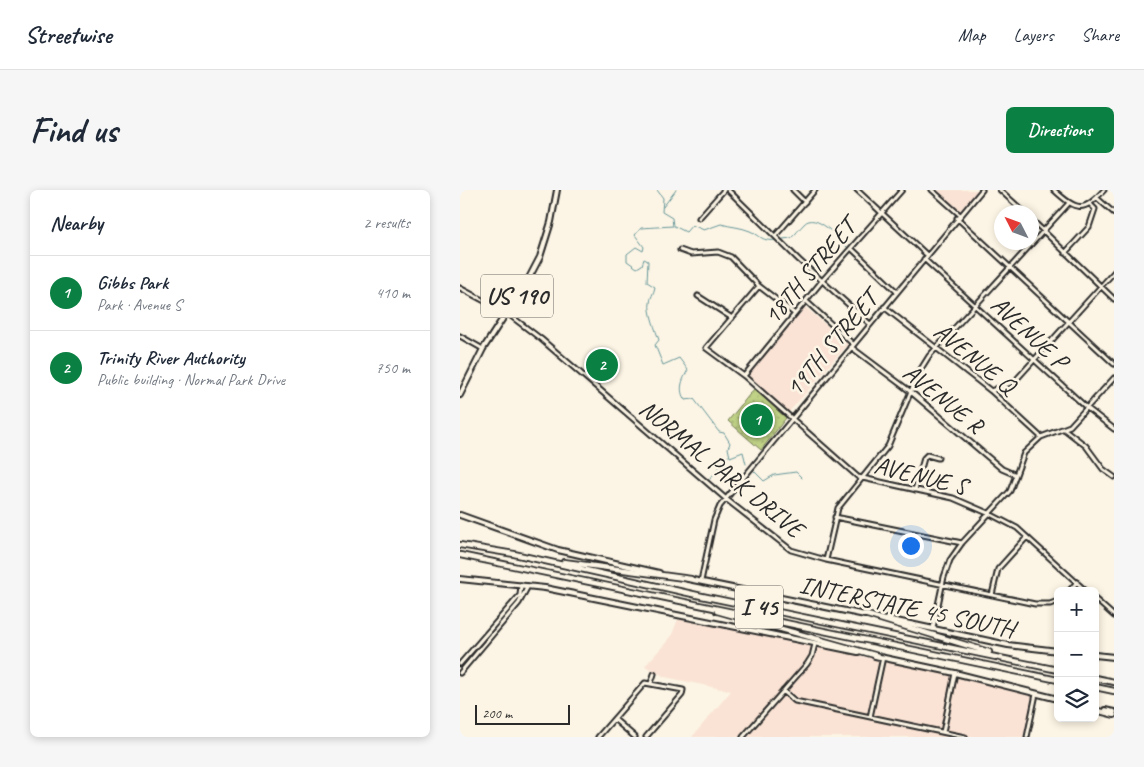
<!DOCTYPE html>
<meta charset="utf-8">
<style>
:root{--surface:#fff;--page:#f6f6f7;--text:#1f2937;--muted:#747a83;--line:#e0e1e3;--accent:#0b8043}
body{margin:0;font-family:Caveat,sans-serif;background:var(--page);color:var(--text)}
.controls{position:absolute;right:15px;bottom:15px;display:grid;overflow:hidden;border-radius:8px;box-shadow:0 2px 8px #0003}
.controls button{width:45px;height:45px;display:grid;place-items:center;padding:0;border:0;border-bottom:1px solid var(--line);background:var(--surface);color:var(--text);font:25px sans-serif}
.compass{position:absolute;left:534px;top:15px;width:45px;height:45px;border-radius:50%;background:var(--surface);box-shadow:0 2px 8px #0003;rotate:312deg}
.scale{position:absolute;left:15px;bottom:12px;width:95px;box-sizing:border-box;padding-left:5px;border:2px solid #2b2b2b;border-top:0;font-size:14px;line-height:18px;white-space:nowrap;color:#2b2b2b;-webkit-text-stroke:4px #fcf5e5;paint-order:stroke}
.you{position:absolute;left:450px;top:355px;width:18px;height:18px;margin:-12px;border:4px solid #fff;border-radius:50%;background:#1a73e8;box-shadow:0 0 0 8px #1a73e833}
.badge{display:grid;place-items:center;width:32px;height:32px;border-radius:50%;background:var(--accent);color:#fff;font-size:16px;font-weight:700}
.pin{position:absolute;translate:-50% -50%;border:2px solid #fff;box-shadow:0 1px 5px #0006}
.list{margin:0;padding:0;list-style:none}
h2{display:flex;justify-content:space-between;align-items:center;height:65px;margin:0;padding:0 20px;font-size:21px}
h2 small{font-size:16px;font-weight:400;color:var(--muted)}
.list li{display:grid;grid-template-columns:32px 1fr auto;gap:15px;align-items:center;box-sizing:border-box;height:75px;padding:0 20px;border-top:1px solid var(--line)}
.list b{display:block;font-size:19px;white-space:nowrap}
.list p{margin:0;font-size:16px;white-space:nowrap;color:var(--muted)}
.list em{font-size:16px;font-style:normal;color:var(--muted)}
.icon{flex:none;width:28px;height:28px;fill:none;stroke:currentColor;stroke-width:2;stroke-linecap:round;stroke-linejoin:round}
.map{position:relative;flex:none;width:654px;height:547px;overflow:hidden;border-radius:8px}
header{display:flex;align-items:center;gap:30px;box-sizing:border-box;height:70px;padding:0 25px;background:var(--surface);border-bottom:1px solid var(--line)}
header strong{font-size:24px}
nav{display:flex;gap:28px;margin-inline-start:auto;font-size:18px}
.intro{display:flex;align-items:center;justify-content:space-between;box-sizing:border-box;height:120px;padding:0 30px}
h1{margin:0;font-size:35px}
.button{padding:12px 22px;border-radius:8px;background:var(--accent);color:#fff;font-size:18px;font-weight:700}
main{display:flex;gap:30px;padding:0 30px}
aside{flex:1;background:var(--surface);border-radius:8px;box-shadow:0 2px 8px #0003}
.map>svg:first-child{display:block}
</style>
<header>
<strong>Streetwise</strong>
<nav><a>Map</a><a>Layers</a><a>Share</a></nav>
</header>
<div class="intro"><h1>Find us</h1><a class="button">Directions</a></div>
<main>
<aside>
<h2>Nearby<small>2 results</small></h2>
<ul class="list">
<li><span class="badge">1</span><div><b>Gibbs Park</b><p>Park · Avenue S</p></div><em>410 m</em></li>
<li><span class="badge">2</span><div><b>Trinity River Authority</b><p>Public building · Normal Park Drive</p></div><em>750 m</em></li>
</ul>
</aside>
<div class="map">
<svg width="654" height="547" viewBox="0 0 654 547">
<defs>
<pattern id="grass-dots" width="8" height="8" patternUnits="userSpaceOnUse" patternTransform="scale(1.25)"><rect width="8" height="8" fill="#c0d286"/><path d="M2 2h.1M6 6h.1" fill="none" stroke="#a5b474" stroke-width="1.8" stroke-linecap="round"/></pattern>
</defs>
<rect width="100%" height="100%" fill="#fcf5e5"/>
<filter id="ink" filterUnits="userSpaceOnUse"><feTurbulence type="fractalNoise" baseFrequency=".02" numOctaves="2"/><feDisplacementMap in="SourceGraphic" scale="10" xChannelSelector="R" yChannelSelector="G"/><feConvolveMatrix kernelMatrix="1 2 1 2 8 2 1 2 1" color-interpolation-filters="sRGB"/></filter>
<g filter="url(#ink)">
<path fill="#fae3d4" d="M476 0H519L500 21Z
M345 117 388 154 329 222 289 188V184Z
M218 429 579 502 569 547H232L271 501 205 487 185 476 211 447Z"/>
<path fill="url(#grass-dots)" stroke="#767e58" d="M294 199 326 228 301 260 268 231Z"/>
<g fill="none" stroke-linecap="round" stroke-linejoin="round">
<path stroke="#659599" stroke-width="1" d="M197 0 203 8 202 22 212 28 213 36 181 38 175 45 184 57 183 61 176 57 167 64V71L177 78 182 75 184 69 188 71 187 92 195 97C194 103 190 108 190 113 188 121 196 141 199 150L195 155 203 175 219 168 228 180C222 190 218 200 225 210L234 209 259 242 264 243 270 253 268 258 270 267 283 262 286 274
M203 17 216 0
M214 36 226 42 232 35 244 40 261 34C271 37 281 37 290 41 302 46 301 52 317 50
M323 49 331 48C336 44 339 39 344 34 356 21 379 49 387 57
M293 280 304 291 314 285 336 282 342 288
M250 289 268 266"/>
<g stroke="#2b2b2b" stroke-width="7">
<path id="minor" d="M268 0 339 70 410 134
M333 0 345 12
M397 0 467 65
M472 0 500 25
M540 0 564 22
M594 0C617 21 623 23 644 0
M637 8 654 23
M239 28 264 0
M497 28 654 174
M572 30 654 109
M316 45 355 0
M391 58 437 102
M220 60 231 64 258 62 271 67 299 96 335 124
M605 63 629 37 635 19 631 15
M464 69 627 218 654 239
M299 96 246 158 284 186 398 287 493 308 530 324 557 338 626 401
M0 98 47 123 81 149 266 309 331 360 366 370 575 414H590L598 411
M238 106 272 128
M346 111 393 154
M424 117 531 201 581 247
M0 146 23 159
M391 157 451 202 542 279 556 285
M284 186 362 91 442 0
M531 201 555 191 654 82
M604 239 626 256 643 279 654 287
M455 300 464 268 467 265 478 268
M375 327 502 353
M366 370 378 318 428 256 459 182 469 166 609 13
M241 391 254 330 260 316 522 0
M609 401 617 392
M532 405 538 379 567 347
M635 409 654 426
M473 438 484 387 490 370 502 353 550 301 564 263 581 247 610 236 654 188
M0 474 60 405 61 395
M0 483 59 413 68 396
M191 493 194 484
M323 501 335 511 505 547
M410 527 423 467
M154 529 175 547
M483 542 495 483
M138 547 185 493 223 500 222 505 186 547
M283 547 347 474 352 466 355 454
M567 547 576 504"/>
</g>
<g stroke="#2b2b2b" stroke-width="8">
<path id="major" d="M0 205 23 159 69 88 80 67 91 32 97 0
M0 325 98 360 199 383
M0 389 85 398 398 462
M228 389 405 425
M427 429 548 455 598 461
M635 465 654 467
M415 466 495 483 598 509
M635 520 654 525
M645 520 654 522"/>
</g>
<g stroke="#2b2b2b" stroke-width="8">
<path id="highway" d="M0 355 54 364 237 405 598 480
M0 365 598 490
M104 372 231 389
M257 421 418 466
M404 424 529 462
M635 488 654 492
M635 497 654 501"/>
</g>
<use href="#minor" stroke="#fcf5e5" stroke-width="3"/>
<use href="#major" stroke="#fcf5e5" stroke-width="4"/>
<use href="#highway" stroke="#fcf5e5" stroke-width="4.5"/>
</g>
</g>
<g text-anchor="middle" stroke-width="5" stroke-linejoin="round" paint-order="stroke">
<g fill="#fcf5e5" stroke="#6a6863" stroke-width="1">
<rect x="21" y="84.5" width="72" height="43" rx="4"/>
<rect x="275" y="395.5" width="48" height="43" rx="4"/>
</g>
<g font-size="24" font-weight="bold" fill="#2b2b2b">
<text x="57" y="114">US 190</text>
<text x="299" y="425">I 45</text>
</g>
<g font-size="25" fill="#2b2b2b" stroke="#fcf5e5">
<text transform="translate(349 81) rotate(-50)" y="9">18TH STREET</text>
<text transform="translate(570 142) rotate(43)" y="9">AVENUE P</text>
<text transform="translate(371 153) rotate(-50)" y="9">19TH STREET</text>
<text transform="translate(515 167) rotate(39)" y="9">AVENUE Q</text>
<text transform="translate(484 208) rotate(39)" y="9">AVENUE R</text>
<text transform="translate(262 278) rotate(39)" y="9">NORMAL PARK DRIVE</text>
<text transform="translate(461 285) rotate(14)" y="9">AVENUE S</text>
<text transform="translate(447 416) rotate(12)" y="9">INTERSTATE 45 SOUTH</text>
</g>
</g>
</svg>
<div class="controls">
<button>+</button>
<button>−</button>
<button><svg class="icon" aria-label="layers" viewBox="0 0 24 24"><path d="M12 4l9 5-9 5-9-5zM3 14l9 5 9-5"/></svg></button>
</div>
<svg class="compass" viewBox="-18 -18 36 36"><path d="M0-13l5 13h-10z" fill="#e53935"/><path d="M0 13l5-13h-10z" fill="#747a83"/></svg>
<div class="scale">200 m</div>
<div class="you"></div>
<div class="pin badge" style="left:297px;top:230px">1</div>
<div class="pin badge" style="left:142px;top:175px">2</div>
</div>
</main>
